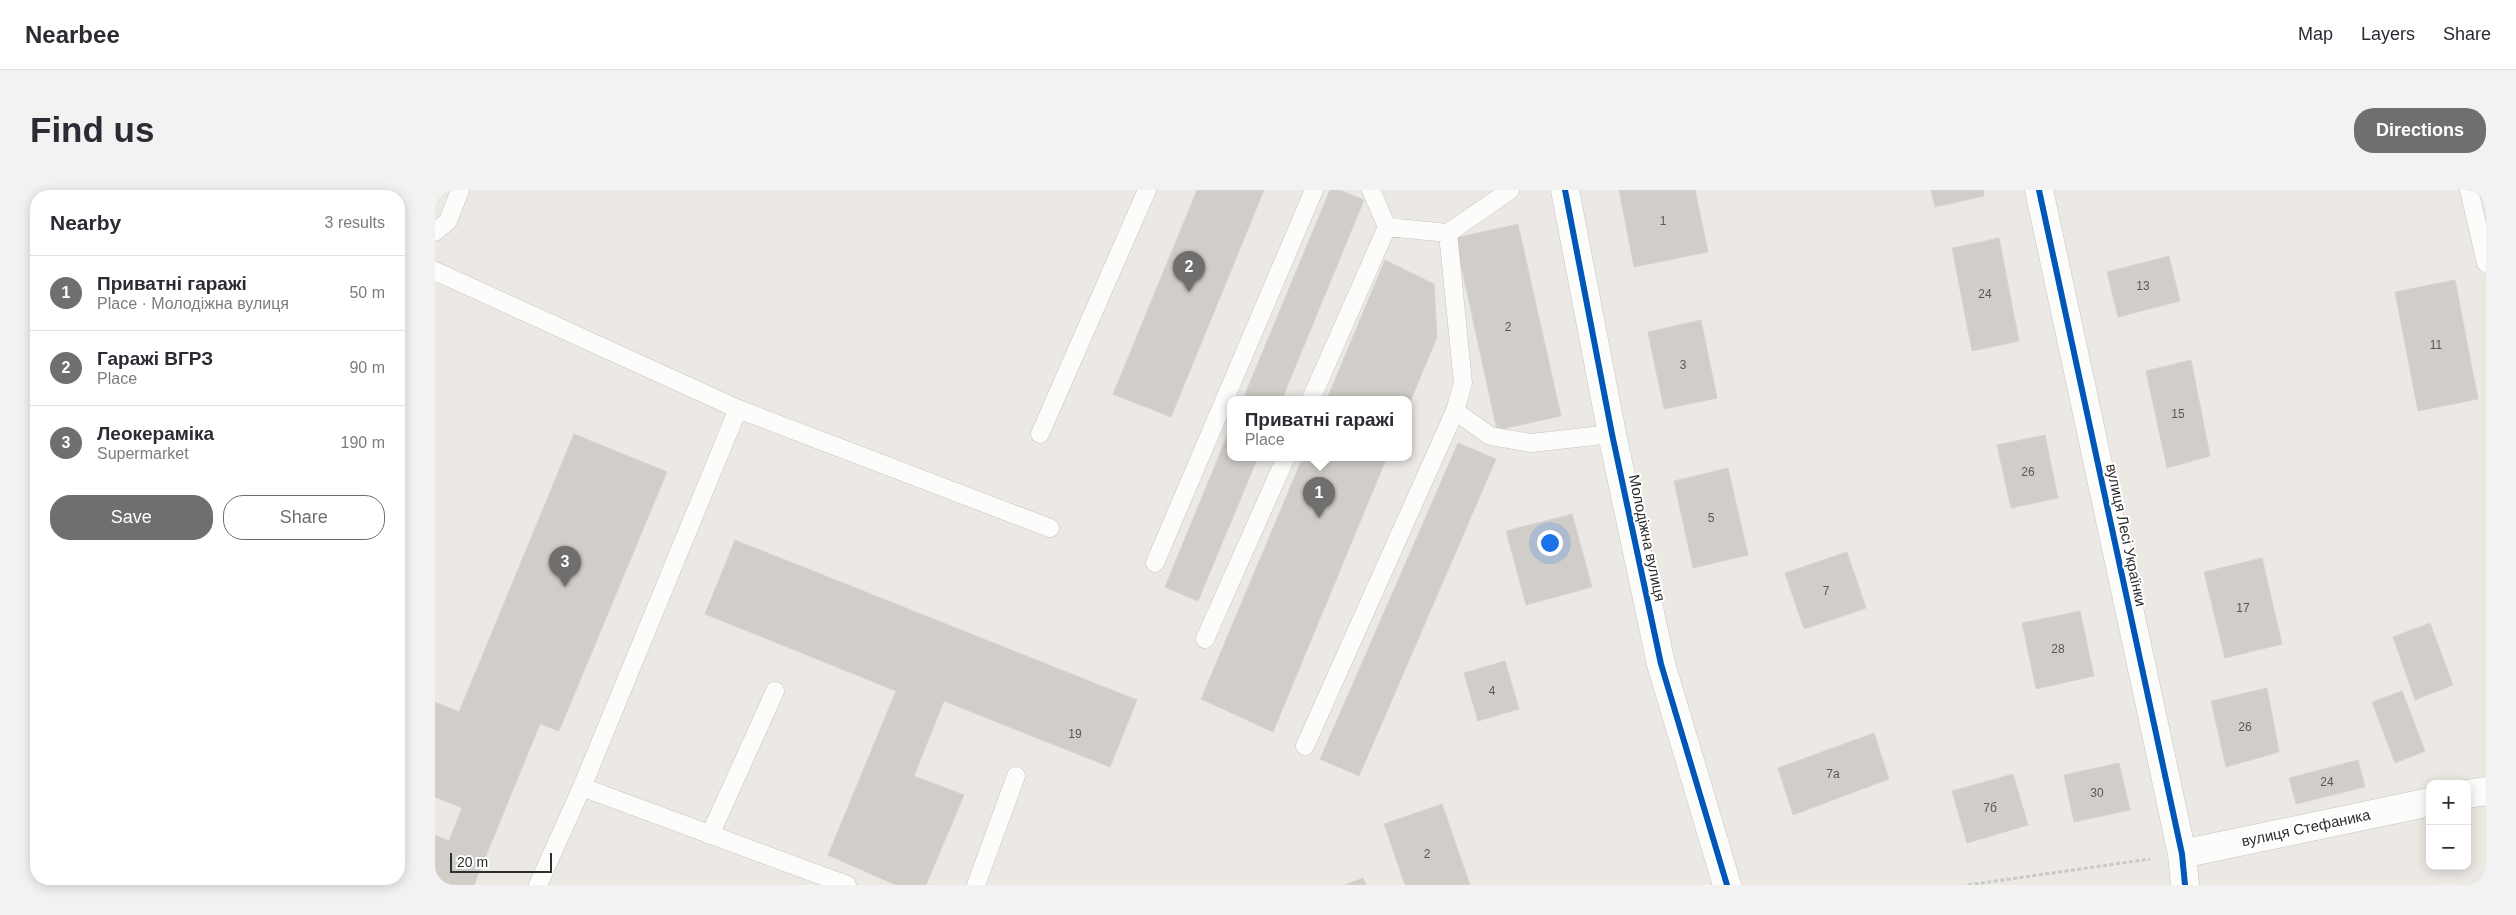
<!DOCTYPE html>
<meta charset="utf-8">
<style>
:root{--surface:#fff;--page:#f2f2f3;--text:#2b2b33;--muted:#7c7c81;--line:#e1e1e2;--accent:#706f6e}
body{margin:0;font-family:Arial,sans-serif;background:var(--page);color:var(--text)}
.controls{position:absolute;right:15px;bottom:15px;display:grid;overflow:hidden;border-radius:10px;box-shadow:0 2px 12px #0003}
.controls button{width:45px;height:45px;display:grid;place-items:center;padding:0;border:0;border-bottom:1px solid var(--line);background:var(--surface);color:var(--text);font:25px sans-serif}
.scale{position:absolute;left:15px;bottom:12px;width:102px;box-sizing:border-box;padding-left:5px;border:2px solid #2e2e2e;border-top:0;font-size:14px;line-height:18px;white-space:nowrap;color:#2e2e2e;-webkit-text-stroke:4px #fff;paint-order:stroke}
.you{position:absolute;left:1114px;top:352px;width:18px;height:18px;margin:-12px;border:4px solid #fff;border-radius:50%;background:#1a73e8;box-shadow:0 0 0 8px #1a73e833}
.badge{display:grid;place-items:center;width:32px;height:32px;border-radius:50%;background:var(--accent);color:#fff;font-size:16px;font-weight:700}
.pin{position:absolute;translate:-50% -41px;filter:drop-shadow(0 1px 2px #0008)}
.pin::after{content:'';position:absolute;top:26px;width:18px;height:15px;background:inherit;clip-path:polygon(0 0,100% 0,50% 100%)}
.popup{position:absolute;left:792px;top:206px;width:185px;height:65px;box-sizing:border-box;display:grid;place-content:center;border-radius:10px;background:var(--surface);filter:drop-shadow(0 1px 4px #0005);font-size:16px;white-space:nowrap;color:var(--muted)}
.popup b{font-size:19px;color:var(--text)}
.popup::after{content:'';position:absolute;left:50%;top:100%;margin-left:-10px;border:10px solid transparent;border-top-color:var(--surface)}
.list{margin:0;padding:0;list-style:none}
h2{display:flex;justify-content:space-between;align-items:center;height:65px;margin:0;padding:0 20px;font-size:21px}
h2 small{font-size:16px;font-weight:400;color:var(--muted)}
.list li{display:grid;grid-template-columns:32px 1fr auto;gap:15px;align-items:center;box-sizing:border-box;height:75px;padding:0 20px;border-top:1px solid var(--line)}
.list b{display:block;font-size:19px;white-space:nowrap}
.list p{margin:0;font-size:16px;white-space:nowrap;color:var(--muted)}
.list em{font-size:16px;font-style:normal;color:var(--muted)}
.actions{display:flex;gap:10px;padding:15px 20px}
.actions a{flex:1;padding:11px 0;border:1px solid var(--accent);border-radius:20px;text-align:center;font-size:18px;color:var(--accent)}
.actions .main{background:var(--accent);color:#fff}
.map{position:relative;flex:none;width:2051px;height:695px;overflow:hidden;border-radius:20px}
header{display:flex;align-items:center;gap:30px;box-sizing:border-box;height:70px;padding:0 25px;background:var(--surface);border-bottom:1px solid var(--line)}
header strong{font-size:24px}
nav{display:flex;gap:28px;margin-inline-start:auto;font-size:18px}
.intro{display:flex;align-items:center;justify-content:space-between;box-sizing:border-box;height:120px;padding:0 30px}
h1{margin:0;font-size:35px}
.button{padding:12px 22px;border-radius:20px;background:var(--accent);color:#fff;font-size:18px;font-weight:700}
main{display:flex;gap:30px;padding:0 30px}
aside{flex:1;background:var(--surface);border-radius:20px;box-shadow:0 2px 12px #0003}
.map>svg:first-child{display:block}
</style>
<header>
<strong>Nearbee</strong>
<nav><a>Map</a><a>Layers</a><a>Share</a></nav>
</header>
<div class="intro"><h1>Find us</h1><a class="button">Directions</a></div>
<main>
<aside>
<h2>Nearby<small>3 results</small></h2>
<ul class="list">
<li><span class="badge">1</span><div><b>Приватні гаражі</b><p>Place · Молодіжна вулиця</p></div><em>50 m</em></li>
<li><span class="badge">2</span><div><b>Гаражі ВГРЗ</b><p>Place</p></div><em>90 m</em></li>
<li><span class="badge">3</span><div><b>Леокераміка</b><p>Supermarket</p></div><em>190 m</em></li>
</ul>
<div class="actions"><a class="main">Save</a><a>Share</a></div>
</aside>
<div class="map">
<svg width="2051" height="695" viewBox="0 0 2051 695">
<rect width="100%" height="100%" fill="#ece8e4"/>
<path fill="#d1ceca" stroke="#d7d4cf" d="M762 0H829L736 227 678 204Z
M895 0H905L929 10 847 209H808Z
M1184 0H1260L1273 62 1199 77Z
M1496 0H1548L1549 6 1500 17Z
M1083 34 1126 226 1062 240 1020 48Z
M1564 48 1584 151 1537 161 1517 58Z
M1734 66 1745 111 1683 127 1672 82Z
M950 70 999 94 1002 147 973 217V209H892Z
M2020 90 2043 209 1983 221 1960 102Z
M1266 130 1282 208 1229 219 1213 142Z
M1756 170 1775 266 1732 278 1711 181Z
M795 239V267H823L763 411 730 397Z
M139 244 232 282 124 541 105 534 39 695H0V645L14 651 27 618 0 607V512L24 522Z
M1610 245 1623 308 1576 318 1562 255Z
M1023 253 1061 269 924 586 885 569Z
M868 267H952L838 542 766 509Z
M1293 278 1313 365 1258 378 1239 291Z
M1137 324 1157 397 1091 415 1071 341Z
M300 350 702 510 675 577 509 511 479 586 529 605 491 695H461L393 665 461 501 270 424Z
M1412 362 1431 418 1369 439 1350 383Z
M1827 368 1847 454 1790 468 1769 382Z
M1645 421 1659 486 1601 499 1587 433Z
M1995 433 2018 495 1980 510 1958 447Z
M1070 471 1084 519 1043 531 1029 483Z
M1832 498 1844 562 1791 577 1776 511Z
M1967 501 1990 561 1960 573 1937 512Z
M1439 543 1454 589 1358 625 1343 578Z
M1923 570 1930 597 1861 614 1854 588Z
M1684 573 1695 620 1639 632 1629 585Z
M1578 584 1593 635 1532 653 1517 601Z
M1007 614 1035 695H970L949 634Z
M928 688 931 695H910Z"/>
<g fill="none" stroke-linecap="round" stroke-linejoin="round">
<g stroke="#c5c4c5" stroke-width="19">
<path id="lane" d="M2034 0 2051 73
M952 37 1013 43 1075 0
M0 42 13 31 25 0
M0 81 303 219 615 338
M876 209 952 37 936 0
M1020 221 1055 246 1096 253 1177 244
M605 244 712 0
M720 373 879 0
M770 449 851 267
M870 556 1020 221 1028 193 1013 43
M147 597 412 695
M275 645 340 501
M103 695 147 597 303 219
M541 695 581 586"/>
</g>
<g stroke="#c5c4c5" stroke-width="29">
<path id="street" d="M1130 0 1177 244 1226 474 1292 695
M1604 0 1747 664 1750 695
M2032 604 2051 601
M1747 664 1995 612"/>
</g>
<path stroke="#c9c9c8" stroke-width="3" stroke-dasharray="4 2.5" stroke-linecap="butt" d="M1533 695 1715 669"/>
<use href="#lane" stroke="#fcfcfb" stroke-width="18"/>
<use href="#street" stroke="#fcfcfb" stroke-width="28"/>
<g stroke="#fff" stroke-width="9">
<path id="cycleway" d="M1130 0 1177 244 1226 474 1292 695
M1604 0 1747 664 1750 695"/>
</g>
<use href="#cycleway" stroke="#0057b8" stroke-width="6"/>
</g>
<g text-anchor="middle" stroke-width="4" stroke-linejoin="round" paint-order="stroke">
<g font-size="12" fill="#585857">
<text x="1228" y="35">1</text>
<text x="1708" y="100">13</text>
<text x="1550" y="108">24</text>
<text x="1073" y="141">2</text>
<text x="2001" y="159">11</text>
<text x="1248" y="179">3</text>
<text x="1743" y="228">15</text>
<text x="1593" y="286">26</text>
<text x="1276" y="332">5</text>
<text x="1391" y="405">7</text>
<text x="1808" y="422">17</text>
<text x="1623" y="463">28</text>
<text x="1057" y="505">4</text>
<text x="1810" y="541">26</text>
<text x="640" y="548">19</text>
<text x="1398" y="588">7а</text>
<text x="1892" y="596">24</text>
<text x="1662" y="607">30</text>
<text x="1555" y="622">7б</text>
<text x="992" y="668">2</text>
</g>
<g font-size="15" fill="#2e2e2e" stroke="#fff">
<text transform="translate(1691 345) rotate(78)" y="5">вулиця Лесі Українки</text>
<text transform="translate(1212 348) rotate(78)" y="5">Молодіжна вулиця</text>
<text transform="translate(1871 638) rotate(-12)" y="5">вулиця Стефаника</text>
</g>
</g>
</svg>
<div class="controls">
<button>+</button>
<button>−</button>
</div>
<div class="scale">20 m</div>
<div class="you"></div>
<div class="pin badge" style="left:884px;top:328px">1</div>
<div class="popup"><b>Приватні гаражі</b>Place</div>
<div class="pin badge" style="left:754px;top:102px">2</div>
<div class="pin badge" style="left:130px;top:397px">3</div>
</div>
</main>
